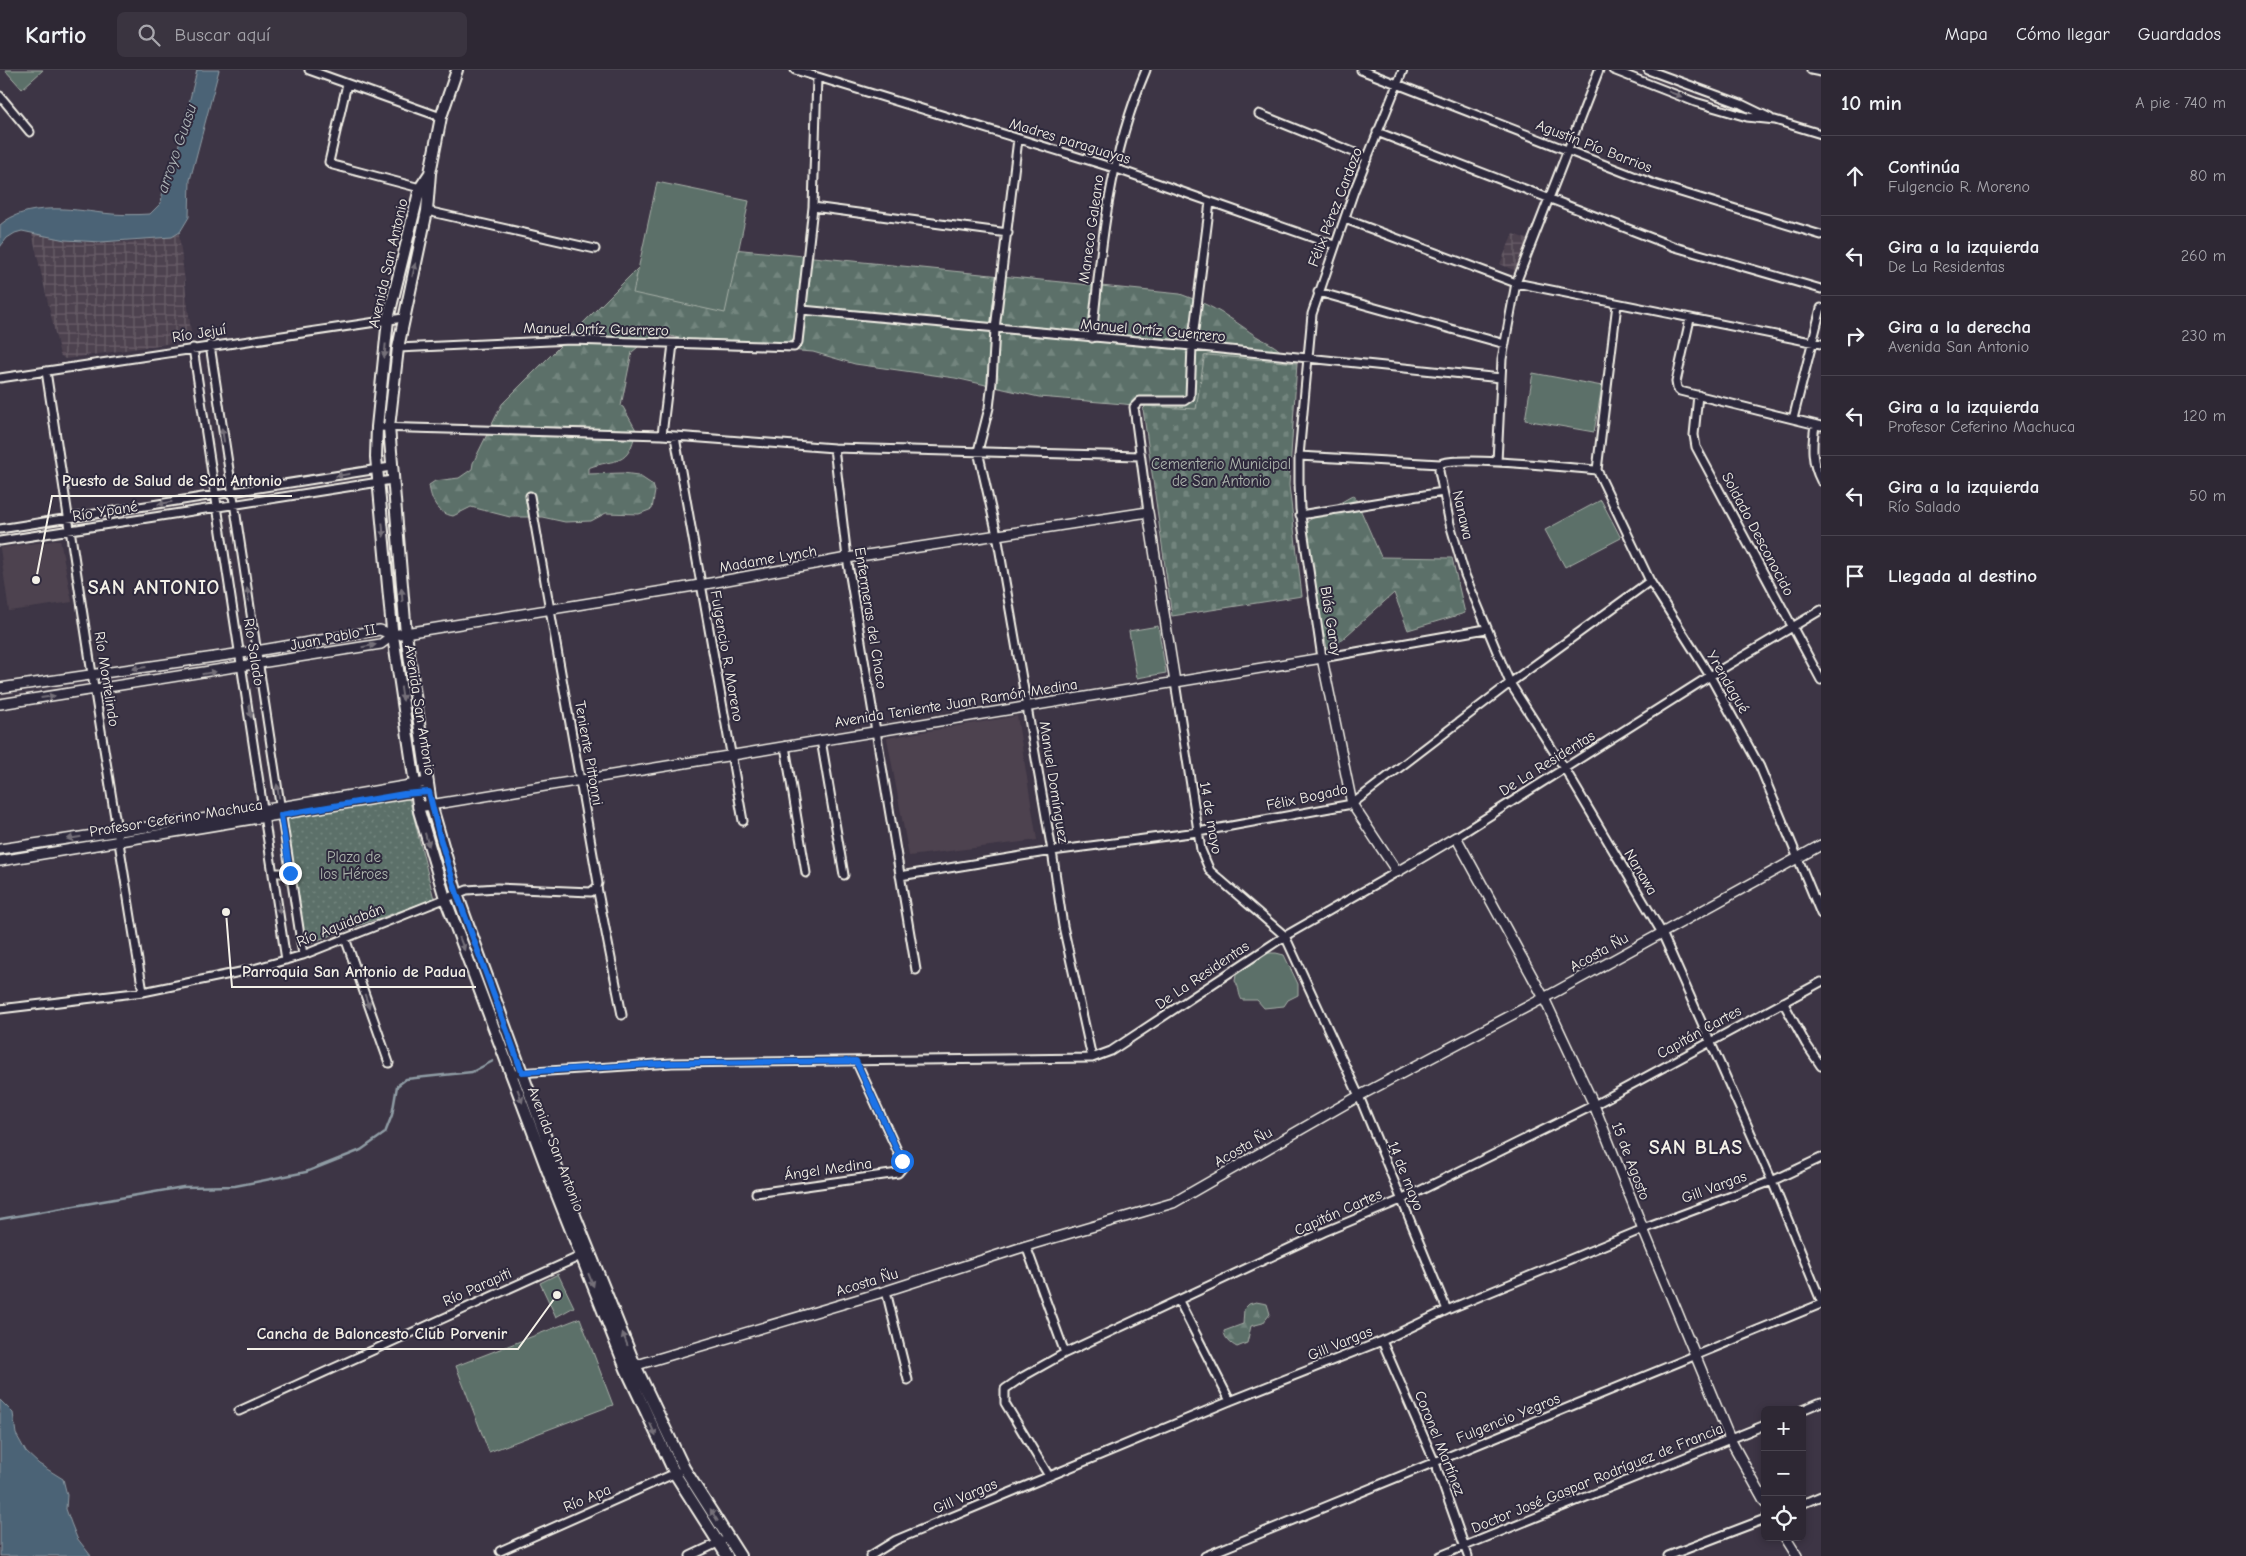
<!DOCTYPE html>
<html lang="es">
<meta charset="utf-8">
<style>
:root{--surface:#2e2834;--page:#3a3440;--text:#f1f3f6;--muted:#a7a6ac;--line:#49444f}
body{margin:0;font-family:"Comic Neue",sans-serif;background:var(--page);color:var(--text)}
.controls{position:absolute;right:15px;bottom:15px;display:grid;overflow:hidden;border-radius:8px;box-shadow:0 2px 8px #0003}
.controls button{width:45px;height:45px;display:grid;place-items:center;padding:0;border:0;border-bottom:1px solid var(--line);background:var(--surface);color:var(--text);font:25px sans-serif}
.stop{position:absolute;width:15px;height:15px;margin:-11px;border:4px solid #1a73e8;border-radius:50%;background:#fff}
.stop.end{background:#1a73e8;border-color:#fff;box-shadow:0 1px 5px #0008}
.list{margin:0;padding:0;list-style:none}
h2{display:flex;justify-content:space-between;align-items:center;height:65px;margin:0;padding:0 20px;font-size:21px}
h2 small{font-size:16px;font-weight:400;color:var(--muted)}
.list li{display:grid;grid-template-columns:32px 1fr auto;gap:15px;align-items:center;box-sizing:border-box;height:80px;padding:0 20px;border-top:1px solid var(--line)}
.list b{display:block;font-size:19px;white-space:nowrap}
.list p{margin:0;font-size:16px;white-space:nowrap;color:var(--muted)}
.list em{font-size:16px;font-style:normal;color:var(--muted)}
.icon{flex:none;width:28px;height:28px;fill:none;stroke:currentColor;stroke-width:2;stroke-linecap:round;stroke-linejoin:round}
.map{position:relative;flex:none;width:1821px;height:1486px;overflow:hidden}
header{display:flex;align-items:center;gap:30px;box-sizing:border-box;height:70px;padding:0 25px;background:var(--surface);border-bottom:1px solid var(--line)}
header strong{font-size:24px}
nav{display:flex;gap:28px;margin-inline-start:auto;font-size:18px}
.search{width:350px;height:45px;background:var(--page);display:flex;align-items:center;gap:12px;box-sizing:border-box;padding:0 18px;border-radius:8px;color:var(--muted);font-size:19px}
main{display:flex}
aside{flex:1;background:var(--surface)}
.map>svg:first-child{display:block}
</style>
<header>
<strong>Kartio</strong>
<div class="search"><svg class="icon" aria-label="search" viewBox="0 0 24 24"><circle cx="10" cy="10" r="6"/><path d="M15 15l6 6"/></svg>Buscar aquí</div>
<nav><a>Mapa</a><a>Cómo llegar</a><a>Guardados</a></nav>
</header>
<main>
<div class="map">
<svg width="1821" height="1486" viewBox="0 0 1821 1486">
<defs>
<pattern id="industrial-grid" width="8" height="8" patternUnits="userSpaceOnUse" patternTransform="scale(1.25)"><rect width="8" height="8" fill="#4e424f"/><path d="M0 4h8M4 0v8" fill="none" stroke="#685e68"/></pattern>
<pattern id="grass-dots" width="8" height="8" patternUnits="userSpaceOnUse" patternTransform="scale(1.25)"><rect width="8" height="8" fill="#5b7069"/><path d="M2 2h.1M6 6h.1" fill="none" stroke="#73857e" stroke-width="1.8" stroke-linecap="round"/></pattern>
<pattern id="forest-firs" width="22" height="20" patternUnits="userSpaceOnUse" patternTransform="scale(1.25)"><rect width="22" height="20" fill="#5b7069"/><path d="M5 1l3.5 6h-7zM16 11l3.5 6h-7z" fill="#73857e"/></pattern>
<pattern id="cemetery-stones" width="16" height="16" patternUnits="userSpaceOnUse" patternTransform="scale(1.25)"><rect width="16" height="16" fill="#5b7069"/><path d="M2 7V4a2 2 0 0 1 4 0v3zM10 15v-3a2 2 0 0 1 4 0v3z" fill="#73857e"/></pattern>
</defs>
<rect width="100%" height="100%" fill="#3d3545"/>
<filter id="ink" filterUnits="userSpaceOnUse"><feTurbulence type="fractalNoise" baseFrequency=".02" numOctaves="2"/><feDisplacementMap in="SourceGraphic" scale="10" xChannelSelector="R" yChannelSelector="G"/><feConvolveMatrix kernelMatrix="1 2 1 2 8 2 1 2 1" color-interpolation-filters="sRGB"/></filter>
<g filter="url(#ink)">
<path fill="#4e424f" d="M60 470 72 532 9 541 0 478Z
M1017 646 1037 770 909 786 887 668Z"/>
<path fill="url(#industrial-grid)" d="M32 163 76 172H131L179 164 192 270 65 289 60 285Z
M1513 164 1532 171 1518 202 1500 194Z"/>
<path fill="url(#grass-dots)" stroke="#a8b0a8" d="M409 728 434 829 306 874 286 749Z"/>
<path fill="url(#forest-firs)" stroke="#a8b0a8" d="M664 172 1180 224C1208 234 1222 242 1246 259 1266 275 1280 272 1292 298L1277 352 1124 334 1039 327 955 308 855 294 813 282 698 273 671 266 656 267 643 273 632 282 621 336 623 337 636 360C628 399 617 387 588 398V404L623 403 638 405 653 415 655 421 652 439 639 444 606 443 591 451 565 452 542 447H510L471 437 453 446C437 443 431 430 429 415L435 411 459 408 472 399 473 393 502 334Z
M1354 425 1381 487 1452 488 1465 543 1408 560 1394 523 1328 582 1299 456Z
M1256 1232 1267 1234 1270 1244 1263 1253 1251 1256 1247 1273 1237 1277C1231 1274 1224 1268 1224 1261L1243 1254 1244 1239 1249 1234Z"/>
<path fill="url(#cemetery-stones)" stroke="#a8b0a8" d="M1208 285 1297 293 1289 415 1302 526 1172 546 1143 339 1146 336 1196 339 1204 289V286Z"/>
<path fill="#5b7069" stroke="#a8b0a8" d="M5 0H43L22 19Z
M657 112 749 131 725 243 633 223Z
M1533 303 1602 316 1594 362 1525 350Z
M1601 430 1621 468 1565 497 1545 460Z
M1158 556 1166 603 1137 608 1129 561Z
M1265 883H1276L1284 885 1298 914V925L1288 930 1284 936 1264 938 1257 930H1242C1238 924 1240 918 1235 911L1236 905Z
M558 1204 574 1237 556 1247 540 1213Z
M580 1248 613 1335 489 1382 456 1296Z"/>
<path fill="#4c6376" stroke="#8f9ca4" d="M197 0H219L190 110 189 147 180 162 172 167 101 172 65 170 22 161 15 163 7 168 0 177V155C26 132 71 139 102 143 118 145 134 145 150 144L161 133 164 112 176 86Z
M0 1330 13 1343 16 1364 26 1382 39 1394 63 1409 67 1425 66 1439 71 1453 77 1468 91 1486H0Z"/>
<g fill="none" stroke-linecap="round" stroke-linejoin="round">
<path stroke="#8f9ca4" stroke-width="2.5" d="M0 1149 183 1117 235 1116 306 1102 361 1080 385 1063 392 1045 397 1016 406 1009 472 1002 493 991"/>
<g stroke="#f4f1e8" stroke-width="11">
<path id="minor" d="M309 0 441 47
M795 0 1114 98 1334 175
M1361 0 1654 114 1821 165
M1403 0 1354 121 1312 244 1299 386V412L1300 439 1322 588 1486 559
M1613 0 1695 32 1747 47 1775 50 1821 64
M1648 0 1741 34 1770 48
M1811 0 1821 2
M347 14 329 92 333 95 420 118
M0 26 30 62
M1259 44 1368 88
M1377 62 1675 177 1821 219
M1018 69 995 259 992 312 989 338 978 381 997 465 1052 781 1063 856 1092 988
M813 137 1008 163
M427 141 595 179
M1345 149 1516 213 1821 274
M1318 222 1505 274
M802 240 1192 276 1501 308
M1690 249 1676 312 1677 318 1680 321 1821 356
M1092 268C1101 175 1109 87 1146 0
M210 275 303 885
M193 278 286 890
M398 278 571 270 794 277 798 272 813 137 817 7
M46 301 92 604 143 922
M0 308 403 248
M1698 325 1694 365 1696 377 1821 610
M1793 349 1821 238
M1815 355C1812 375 1811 392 1821 411
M377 357 662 365 834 378 1140 386
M662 365 673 274
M675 367 743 751
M834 378 847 488 916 900
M1299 386 1440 394
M1497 392 1502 289 1516 213 1599 0
M1597 400C1573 398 1452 385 1440 394L1439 401 1450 454 1465 505 1510 613 1565 699 1662 863 1772 1111 1821 1231
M1597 400 1650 511 1710 606 1760 697 1821 844
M1597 400 1617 234
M530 426 598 813 597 817 622 945
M1148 442 1134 337 1140 331H1184L1190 327 1192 276 1210 132
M1300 445 1443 422
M0 459 391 397
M0 471 392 410
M1175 612 1201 780 1210 801 1285 866 1359 1026 1447 1240
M821 670 844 805
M785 676 806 803
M1456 767 1710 606 1821 540
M274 803H290
M900 806 1052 781 1198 762 1352 734 1510 613 1650 511
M345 868 389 993
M1783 932 1806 974 1821 996
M0 939 143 922 250 900 303 885 467 820 497 818 591 822 597 817
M518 1003 672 993 1092 988 1111 981 1285 866 1397 802
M756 1123 898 1103 902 1098V1091L856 991
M1026 1176 1065 1283
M886 1221 908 1310
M1179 1231 1230 1331
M1382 1271 1435 1393 1468 1486
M1802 1340 1821 1332
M239 1341 585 1184
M1049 1406 1005 1333V1319L1024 1306 1065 1283 1324 1162 1401 1130 1594 1035 1821 912
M1802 1434 1821 1426
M500 1481 678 1402
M690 1486 722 1471
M870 1486 896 1470 1230 1331 1382 1271 1447 1240 1643 1159 1772 1111 1821 1088
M1205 1486 1821 1234
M1440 1486 1765 1355
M1668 1486 1765 1449"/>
</g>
<g stroke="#f4f1e8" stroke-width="12">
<path id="tertiary" d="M0 618 256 581 380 560 393 565
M0 634 381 574 393 565 700 515 847 488 1148 442 1175 612
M418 737 1322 588 1352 734 1397 802 1456 767 1544 928 1594 1035 1643 1159 1730 1369 1765 1432
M0 779 280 737 428 712
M0 791 404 724 429 722
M630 1297 886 1221 1026 1176 1173 1133 1359 1026 1557 921 1821 775
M1785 1467 1797 1486"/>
</g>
<g stroke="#f4f1e8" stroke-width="14">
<path id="primary" d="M457 0 441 47 430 103 427 141 398 278 389 357 406 564 431 734 457 824 566 1123 635 1295 684 1398 740 1486
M430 103 420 118 388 249 377 357 376 387 392 559 419 741 445 828 551 1110 626 1299 675 1404 727 1486"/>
</g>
<use href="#minor" stroke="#2f2a3d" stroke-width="7"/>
<use href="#tertiary" stroke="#2f2a3d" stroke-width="9"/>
<use href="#primary" stroke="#2f2a3d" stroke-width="10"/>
</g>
<defs><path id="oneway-solid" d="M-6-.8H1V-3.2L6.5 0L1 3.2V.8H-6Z" transform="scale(1.25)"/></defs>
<g fill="#747079">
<use href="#oneway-solid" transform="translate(1675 24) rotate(21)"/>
<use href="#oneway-solid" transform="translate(414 200) rotate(-77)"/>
<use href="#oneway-solid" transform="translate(385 281) rotate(95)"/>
<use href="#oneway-solid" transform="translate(223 365) rotate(-99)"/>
<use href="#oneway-solid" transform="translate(343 405) rotate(171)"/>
<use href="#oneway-solid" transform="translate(165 433) rotate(171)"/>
<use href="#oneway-solid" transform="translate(383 460) rotate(85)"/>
<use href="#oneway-solid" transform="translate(248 525) rotate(-99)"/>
<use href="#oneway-solid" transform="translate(402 525) rotate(-95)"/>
<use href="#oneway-solid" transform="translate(369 576) rotate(-10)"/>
<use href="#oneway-solid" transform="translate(139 598) rotate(172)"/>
<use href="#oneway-solid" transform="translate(209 603) rotate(-9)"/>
<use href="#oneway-solid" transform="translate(402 624) rotate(81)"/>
<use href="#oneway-solid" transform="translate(48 627) rotate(-8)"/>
<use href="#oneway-solid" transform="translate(250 641) rotate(81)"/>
<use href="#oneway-solid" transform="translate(278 721) rotate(-99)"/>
<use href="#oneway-solid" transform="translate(74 768) rotate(171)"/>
<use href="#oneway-solid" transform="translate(427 770) rotate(74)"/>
<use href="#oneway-solid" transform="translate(279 837) rotate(82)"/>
<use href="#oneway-solid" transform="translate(462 874) rotate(69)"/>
<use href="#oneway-solid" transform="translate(367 931) rotate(71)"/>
<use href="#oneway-solid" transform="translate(520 1026) rotate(70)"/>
<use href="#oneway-solid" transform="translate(591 1210) rotate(68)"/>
<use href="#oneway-solid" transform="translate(625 1269) rotate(-111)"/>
<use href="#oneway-solid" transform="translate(653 1360) rotate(66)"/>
<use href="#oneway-solid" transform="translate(714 1445) rotate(-122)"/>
</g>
</g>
<g fill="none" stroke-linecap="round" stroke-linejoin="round" filter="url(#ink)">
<path stroke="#1a73e8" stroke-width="6" d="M290 803 281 745 404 724 429 722 440 768 457 824 522 1002 672 993 856 991 902 1091"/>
</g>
<g text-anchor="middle" stroke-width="4" stroke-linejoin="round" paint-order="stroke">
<g font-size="15" fill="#f4f1e8" stroke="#2f2a3d">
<text transform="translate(1070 71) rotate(17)" y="5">Madres paraguayas</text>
<text transform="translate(1594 76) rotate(21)" y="5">Agustín Pío Barrios</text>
<text transform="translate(1335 137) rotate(-69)" y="5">Félix Pérez Cardozo</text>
<text transform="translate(1091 159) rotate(-82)" y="5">Maneco Galeano</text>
<text transform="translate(388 193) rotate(-77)" y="5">Avenida San Antonio</text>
<text transform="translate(596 259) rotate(1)" y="5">Manuel Ortíz Guerrero</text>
<text transform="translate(1153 260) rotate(5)" y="5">Manuel Ortíz Guerrero</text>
<text transform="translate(199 263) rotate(-9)" y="5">Río Jejuí</text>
<text transform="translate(105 441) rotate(-9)" y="5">Río Ypané</text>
<text transform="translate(1463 445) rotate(77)" y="5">Nanawa</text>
<text transform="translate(1758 464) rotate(62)" y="5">Soldado Desconocido</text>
<text transform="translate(768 489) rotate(-10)" y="5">Madame Lynch</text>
<text transform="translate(871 548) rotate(81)" y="5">Enfermeras del Chaco</text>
<text transform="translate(1331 551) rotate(81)" y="5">Blás Garay</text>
<text transform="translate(333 567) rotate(-11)" y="5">Juan Pablo II</text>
<text transform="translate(254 582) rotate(81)" y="5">Río Salado</text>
<text transform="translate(727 586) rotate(80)" y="5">Fulgencio R. Moreno</text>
<text transform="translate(107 609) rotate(81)" y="5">Río Montelindo</text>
<text transform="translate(1728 612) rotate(60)" y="5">Yrendagué</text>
<text transform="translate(956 633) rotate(-9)" y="5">Avenida Teniente Juan Ramón Medina</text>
<text transform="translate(420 640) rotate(81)" y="5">Avenida San Antonio</text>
<text transform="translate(589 683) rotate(80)" y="5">Teniente Pittonni</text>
<text transform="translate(1547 693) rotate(-32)" y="5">De La Residentas</text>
<text transform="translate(1054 712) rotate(81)" y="5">Manuel Domínguez</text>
<text transform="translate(1307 727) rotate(-12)" y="5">Félix Bogado</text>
<text transform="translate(176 748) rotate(-9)" y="5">Profesor Ceferino Machuca</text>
<text transform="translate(1211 748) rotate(80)" y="5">14 de mayo</text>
<text transform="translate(1641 802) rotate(59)" y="5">Nanawa</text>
<text transform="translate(340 855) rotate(-22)" y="5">Río Aquidabán</text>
<text transform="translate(1599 882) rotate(-29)" y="5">Acosta Ñu</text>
<text transform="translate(1202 905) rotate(-34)" y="5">De La Residentas</text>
<text transform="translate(1699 962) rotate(-29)" y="5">Capitán Cartes</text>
<text transform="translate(1243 1077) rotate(-30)" y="5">Acosta Ñu</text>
<text transform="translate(556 1079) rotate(69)" y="5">Avenida San Antonio</text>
<text transform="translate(1631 1091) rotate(69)" y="5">15 de Agosto</text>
<text transform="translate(828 1099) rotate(-8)" y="5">Ángel Medina</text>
<text transform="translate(1406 1106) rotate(68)" y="5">14 de mayo</text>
<text transform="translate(1714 1117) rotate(-20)" y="5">Gill Vargas</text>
<text transform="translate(1338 1142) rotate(-24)" y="5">Capitán Cartes</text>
<text transform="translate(867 1212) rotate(-17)" y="5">Acosta Ñu</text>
<text transform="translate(477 1217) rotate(-24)" y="5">Río Parapiti</text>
<text transform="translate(1340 1273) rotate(-22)" y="5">Gill Vargas</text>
<text transform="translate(1508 1348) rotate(-22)" y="5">Fulgencio Yegros</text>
<text transform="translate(1440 1373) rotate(68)" y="5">Coronel Martínez</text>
<text transform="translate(1597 1408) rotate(-22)" y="5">Doctor José Gaspar Rodríguez de Francia</text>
<text transform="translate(965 1426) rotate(-23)" y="5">Gill Vargas</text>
<text transform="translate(587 1428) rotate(-23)" y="5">Río Apa</text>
</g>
<g font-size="15" fill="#afb7af" stroke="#2f2a3d">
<text x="1221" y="399">Cementerio Municipal<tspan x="1221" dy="17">de San Antonio</tspan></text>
<text x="354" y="792">Plaza de<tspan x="354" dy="17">los Héroes</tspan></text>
</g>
<g font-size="16" font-style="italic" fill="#b1b8ba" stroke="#2f2a3d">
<text transform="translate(176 78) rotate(-71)" y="6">arroyo Guasu</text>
</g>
<g font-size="20" font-weight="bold" letter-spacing="1" fill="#f4f1e8" stroke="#2f2a3d">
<text x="154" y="524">SAN ANTONIO</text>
<text x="1696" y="1084">SAN BLAS</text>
</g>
</g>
<path fill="none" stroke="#f4f1e8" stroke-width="2" d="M36 510L52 426H292M226 842L232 917H476M557 1225L518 1279H247"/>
<g fill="#f4f1e8" stroke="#2f2a3d" stroke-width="2">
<circle cx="36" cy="510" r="5"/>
<circle cx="226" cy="842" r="5"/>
<circle cx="557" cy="1225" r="5"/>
</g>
<g font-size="16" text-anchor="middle" font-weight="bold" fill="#f4f1e8" stroke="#2f2a3d" stroke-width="4" stroke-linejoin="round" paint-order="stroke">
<text x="172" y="416">Puesto de Salud de San Antonio</text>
<text x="354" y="907">Parroquia San Antonio de Padua</text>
<text x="382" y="1269">Cancha de Baloncesto Club Porvenir</text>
</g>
</svg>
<div class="controls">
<button>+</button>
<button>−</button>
<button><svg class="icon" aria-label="locate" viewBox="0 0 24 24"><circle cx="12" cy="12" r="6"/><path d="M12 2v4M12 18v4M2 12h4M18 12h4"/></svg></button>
</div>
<div class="stop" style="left:902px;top:1091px"></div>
<div class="stop end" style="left:290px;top:803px"></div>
</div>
<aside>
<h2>10 min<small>A pie · 740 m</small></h2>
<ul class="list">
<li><svg class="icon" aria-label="ahead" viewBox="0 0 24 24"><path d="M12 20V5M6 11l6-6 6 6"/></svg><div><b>Continúa</b><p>Fulgencio R. Moreno</p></div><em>80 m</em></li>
<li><svg class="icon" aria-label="left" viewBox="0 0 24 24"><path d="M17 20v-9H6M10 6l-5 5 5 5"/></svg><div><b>Gira a la izquierda</b><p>De La Residentas</p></div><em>260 m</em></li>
<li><svg class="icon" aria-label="right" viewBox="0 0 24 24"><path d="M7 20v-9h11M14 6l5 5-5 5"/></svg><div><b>Gira a la derecha</b><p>Avenida San Antonio</p></div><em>230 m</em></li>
<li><svg class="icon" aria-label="left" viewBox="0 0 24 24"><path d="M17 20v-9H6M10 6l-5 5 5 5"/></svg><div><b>Gira a la izquierda</b><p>Profesor Ceferino Machuca</p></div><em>120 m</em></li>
<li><svg class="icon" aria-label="left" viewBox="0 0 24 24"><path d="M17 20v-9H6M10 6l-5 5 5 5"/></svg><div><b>Gira a la izquierda</b><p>Río Salado</p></div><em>50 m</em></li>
<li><svg class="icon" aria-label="arrive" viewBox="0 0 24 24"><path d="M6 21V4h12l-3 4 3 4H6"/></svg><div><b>Llegada al destino</b></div></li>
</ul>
</aside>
</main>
